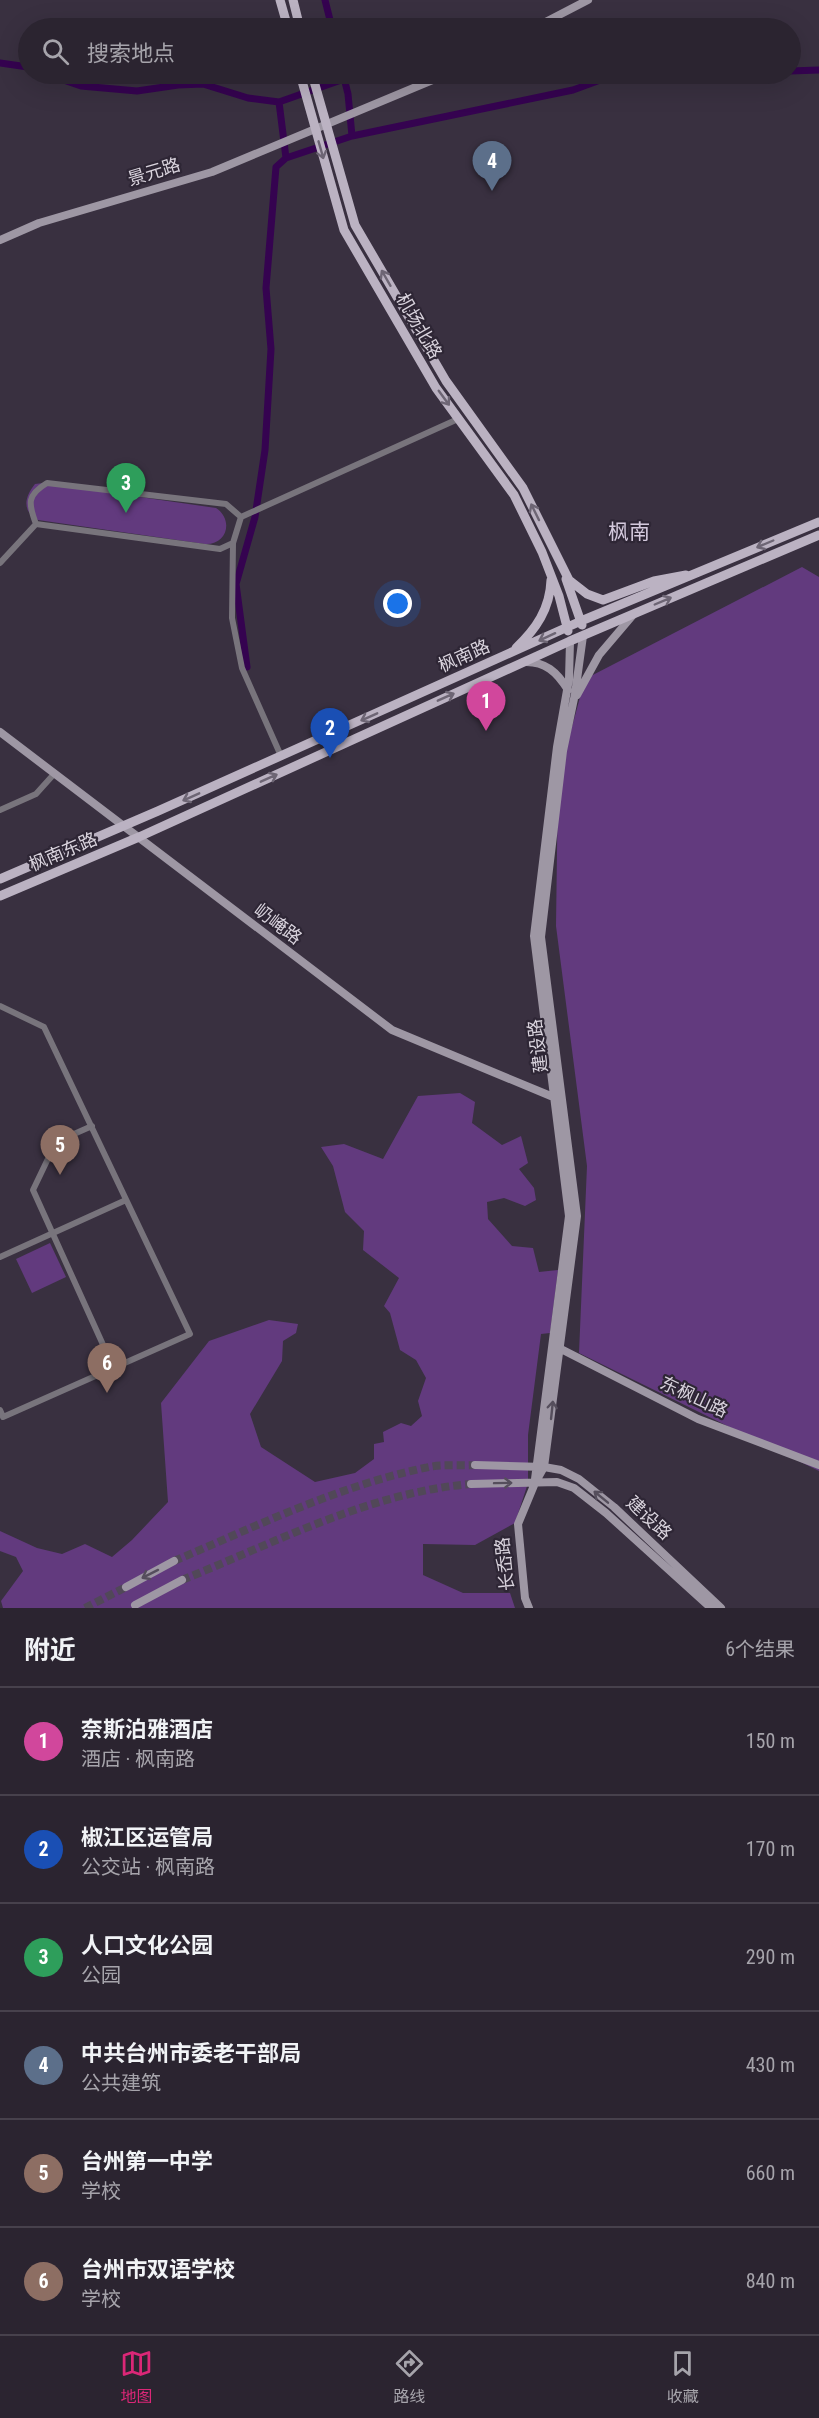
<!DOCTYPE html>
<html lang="zh">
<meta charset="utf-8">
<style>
:root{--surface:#2b2430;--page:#37303c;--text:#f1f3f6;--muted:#a6a4ab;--line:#47414c;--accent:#db2777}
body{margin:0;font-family:"Roboto Condensed","Noto Sans SC",sans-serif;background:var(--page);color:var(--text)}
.you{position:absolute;left:398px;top:604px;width:21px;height:21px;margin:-15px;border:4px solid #fff;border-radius:50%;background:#1a73e8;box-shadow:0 0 0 9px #1a73e833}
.badge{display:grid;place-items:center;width:39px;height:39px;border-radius:50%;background:var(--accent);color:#fff;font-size:20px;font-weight:700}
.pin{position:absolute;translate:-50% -50px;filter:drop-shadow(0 2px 3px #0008)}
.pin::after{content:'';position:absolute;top:32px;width:21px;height:18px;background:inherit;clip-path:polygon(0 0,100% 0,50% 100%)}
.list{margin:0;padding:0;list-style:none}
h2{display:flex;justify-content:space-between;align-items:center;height:78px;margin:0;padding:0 24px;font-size:26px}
h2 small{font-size:20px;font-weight:400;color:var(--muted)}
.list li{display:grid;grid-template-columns:39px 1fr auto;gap:18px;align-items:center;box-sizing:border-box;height:108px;padding:0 24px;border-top:2px solid var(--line)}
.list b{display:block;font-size:22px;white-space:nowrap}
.list p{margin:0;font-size:20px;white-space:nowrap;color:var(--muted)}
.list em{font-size:20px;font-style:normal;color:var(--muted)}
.icon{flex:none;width:33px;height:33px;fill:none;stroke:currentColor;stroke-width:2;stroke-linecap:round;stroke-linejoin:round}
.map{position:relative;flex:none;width:819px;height:1608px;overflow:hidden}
.search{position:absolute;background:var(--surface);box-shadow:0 6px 24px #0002;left:18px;right:18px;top:18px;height:66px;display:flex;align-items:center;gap:15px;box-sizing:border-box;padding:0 21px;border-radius:33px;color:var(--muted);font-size:22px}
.sheet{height:726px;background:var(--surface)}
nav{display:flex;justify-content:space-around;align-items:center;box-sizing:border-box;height:84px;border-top:2px solid var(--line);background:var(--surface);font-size:16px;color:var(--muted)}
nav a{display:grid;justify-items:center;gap:3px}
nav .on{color:var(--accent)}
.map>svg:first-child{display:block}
</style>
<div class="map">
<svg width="819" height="1608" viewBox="0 0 819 1608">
<rect width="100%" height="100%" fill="#393040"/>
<path fill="#623a7e" d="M43 483 216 508C234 520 227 545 205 544L38 520C22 511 24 498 35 484Z
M802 567 819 577V1471L579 1353 587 1166 556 926 558 778 585 679Z
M460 1093 475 1102 472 1123 502 1145 521 1136 528 1163 519 1169 534 1188 536 1200 525 1206 504 1198 487 1202 488 1219 512 1246 533 1248 539 1272 558 1270 550 1333 541 1334 528 1435V1483L515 1523 475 1545 423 1544V1575L463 1593H510L515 1608H3L1 1601 23 1571 16 1557 0 1551V1531L37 1548 62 1554 85 1544 112 1557 132 1540 168 1502 161 1403 209 1341 269 1320 298 1324 296 1333 283 1341 282 1361 250 1414 261 1447 315 1482 355 1473 374 1459V1444L384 1442 383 1432 401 1423 411 1426 422 1416 418 1401 426 1378 416 1360 400 1350 390 1313 384 1306 399 1278 363 1250 364 1231 345 1212 333 1166 321 1147 344 1144 383 1159 418 1096Z
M50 1243 66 1277 32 1293 16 1259Z"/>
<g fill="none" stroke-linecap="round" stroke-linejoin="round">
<path stroke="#350350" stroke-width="7" d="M325 0 332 28
M0 63 28 67
M790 71 819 70
M46 74 81 86 137 91 178 85 203 84 248 98 279 102 344 79
M279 102 286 158
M352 136 573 90 603 79 735 74
M247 667 236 584 255 517 265 450 271 349 266 288 276 167 286 158 352 136 348 94 343 74"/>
<path stroke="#514858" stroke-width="8" stroke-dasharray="8 4" stroke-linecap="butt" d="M174 1561C257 1526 340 1485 429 1467 443 1464 460 1466 475 1465
M182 1580C274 1543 371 1492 471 1484
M85 1608 126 1587"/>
<path stroke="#78747c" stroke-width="6" d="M36 524 220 549 233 543 241 517
M233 543 232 618 242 668 281 756
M0 563 36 524C28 503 27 495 47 483L226 504 241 517 458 419
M0 810 36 794 54 774
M0 1006 44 1027 190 1334 3 1417 0 1410
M92 1126 56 1142 33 1190 114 1369
M0 1257 126 1200"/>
<path stroke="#9e97a4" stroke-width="8" d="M534 28 588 0
M0 240 39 223 212 172 447 74
M524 662C545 661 557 672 568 690
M577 695 599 655 633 615
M0 732 392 1030 558 1099
M559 1348 698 1419 819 1465
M475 1465 544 1467 561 1470 579 1479 614 1507 721 1608
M535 1479 569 1216 534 936 557 747 569 679 570 641
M471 1484 557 1482 574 1488 606 1513 711 1608
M126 1587 174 1561
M135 1605 182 1580
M529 1608 525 1598 518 1524 535 1483 544 1467 577 1216 541 937 563 751 575 694 583 636"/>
<path stroke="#bbb2c2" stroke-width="9" d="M280 0 288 28
M293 0 300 28
M300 74 344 230 436 388 514 495 542 552 559 596 568 631
M312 74 355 225 446 381 523 488 569 580 587 594 603 600 654 581 686 575
M566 579 582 625
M516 648C536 629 550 609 551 580
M0 879 158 811 581 621 819 522
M0 896 139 837 570 641 819 535"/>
</g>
<defs><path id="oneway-shaft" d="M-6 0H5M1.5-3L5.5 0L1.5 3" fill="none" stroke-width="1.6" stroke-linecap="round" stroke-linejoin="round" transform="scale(1.5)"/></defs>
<g stroke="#6d6574">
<use href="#oneway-shaft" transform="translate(321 150) rotate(74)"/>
<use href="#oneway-shaft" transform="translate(386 278) rotate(-120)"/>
<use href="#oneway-shaft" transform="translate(444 398) rotate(54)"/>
<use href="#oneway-shaft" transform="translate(535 512) rotate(-116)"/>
<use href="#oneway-shaft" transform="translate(765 544) rotate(157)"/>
<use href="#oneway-shaft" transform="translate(663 601) rotate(-23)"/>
<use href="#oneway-shaft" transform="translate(547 637) rotate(155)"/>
<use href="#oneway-shaft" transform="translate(446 697) rotate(-24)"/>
<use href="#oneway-shaft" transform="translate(369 717) rotate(156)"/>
<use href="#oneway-shaft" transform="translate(269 778) rotate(-24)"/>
<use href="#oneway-shaft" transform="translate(191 797) rotate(156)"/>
</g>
<g stroke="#554e5c">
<use href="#oneway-shaft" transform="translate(552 1410) rotate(-84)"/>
<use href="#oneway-shaft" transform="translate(503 1483) rotate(-1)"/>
<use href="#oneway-shaft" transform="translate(601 1497) rotate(-141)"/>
<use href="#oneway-shaft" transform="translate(150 1574) rotate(153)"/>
</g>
<g text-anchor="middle" stroke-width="4.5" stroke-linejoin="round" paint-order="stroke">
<g font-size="18" fill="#d9d3dd" stroke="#2e2635">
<text transform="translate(154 172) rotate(-17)" y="6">景元路</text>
<text transform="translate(419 326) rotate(60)" y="6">机场北路</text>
<text transform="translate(464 656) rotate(-24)" y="6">枫南路</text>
<text transform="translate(63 852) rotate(-23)" y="6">枫南东路</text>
<text transform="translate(278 924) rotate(37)" y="6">屷崦路</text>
<text transform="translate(538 1046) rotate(-97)" y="6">建设路</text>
<text transform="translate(694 1397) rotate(25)" y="6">东枫山路</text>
<text transform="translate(649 1518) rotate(43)" y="6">建设路</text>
<text transform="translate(505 1564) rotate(-96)" y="6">长岙路</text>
</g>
<g font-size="21" fill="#d4c9dd" stroke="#2e2635">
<text x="629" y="539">枫南</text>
</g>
</g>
</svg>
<div class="you"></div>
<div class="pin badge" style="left:486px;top:731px;background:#d1479c">1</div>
<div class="pin badge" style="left:330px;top:758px;background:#1a4fb4">2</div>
<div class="pin badge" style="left:126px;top:513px;background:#2e9e5b">3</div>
<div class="pin badge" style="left:492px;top:191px;background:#5c6f8a">4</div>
<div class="pin badge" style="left:60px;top:1175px;background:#8d6e63">5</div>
<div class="pin badge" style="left:107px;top:1393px;background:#8d6e63">6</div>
<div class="search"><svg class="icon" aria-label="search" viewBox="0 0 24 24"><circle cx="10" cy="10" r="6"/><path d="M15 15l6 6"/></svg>搜索地点</div>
</div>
<section class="sheet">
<h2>附近<small>6个结果</small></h2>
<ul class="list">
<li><span class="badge" style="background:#d1479c">1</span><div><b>奈斯泊雅酒店</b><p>酒店 · 枫南路</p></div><em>150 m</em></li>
<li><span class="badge" style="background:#1a4fb4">2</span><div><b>椒江区运管局</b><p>公交站 · 枫南路</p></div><em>170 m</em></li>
<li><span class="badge" style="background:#2e9e5b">3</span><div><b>人口文化公园</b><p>公园</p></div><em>290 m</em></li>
<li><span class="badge" style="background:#5c6f8a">4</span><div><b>中共台州市委老干部局</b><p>公共建筑</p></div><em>430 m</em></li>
<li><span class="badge" style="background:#8d6e63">5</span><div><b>台州第一中学</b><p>学校</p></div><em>660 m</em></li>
<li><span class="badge" style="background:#8d6e63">6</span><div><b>台州市双语学校</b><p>学校</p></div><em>840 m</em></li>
</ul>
</section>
<nav>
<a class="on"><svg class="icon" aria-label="map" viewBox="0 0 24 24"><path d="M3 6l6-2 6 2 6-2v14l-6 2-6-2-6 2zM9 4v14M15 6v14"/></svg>地图</a>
<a><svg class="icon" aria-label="directions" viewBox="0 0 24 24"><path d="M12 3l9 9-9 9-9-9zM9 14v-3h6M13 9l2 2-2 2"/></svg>路线</a>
<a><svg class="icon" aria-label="saved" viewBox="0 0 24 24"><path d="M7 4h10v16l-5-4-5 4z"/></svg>收藏</a>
</nav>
